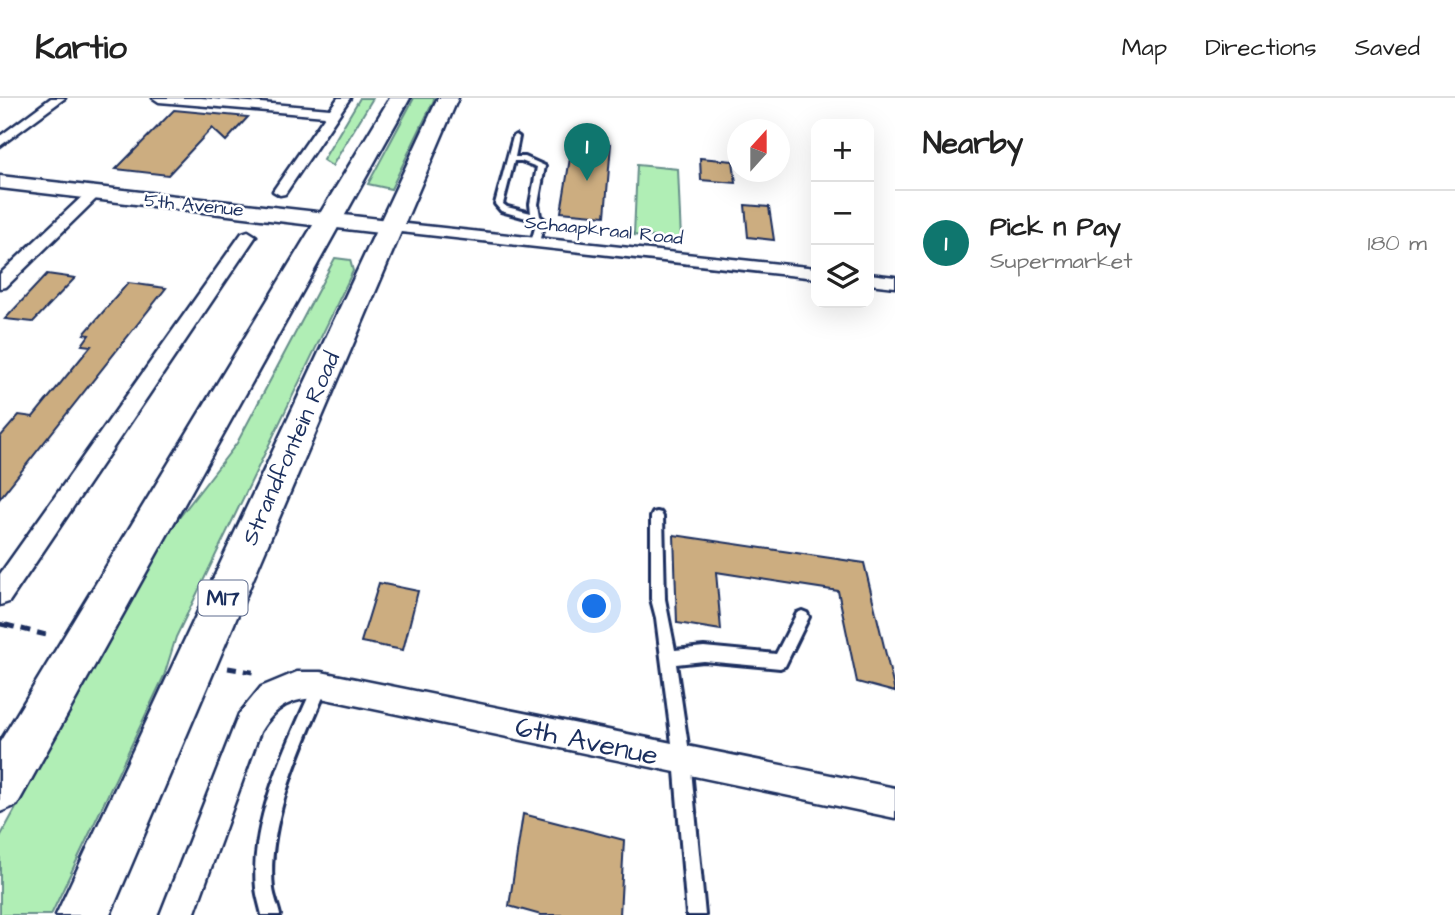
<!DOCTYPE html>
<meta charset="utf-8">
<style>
:root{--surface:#fff;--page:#f6f6f6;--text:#222;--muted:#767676;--line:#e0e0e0;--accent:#0f766e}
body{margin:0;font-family:"Architects Daughter",sans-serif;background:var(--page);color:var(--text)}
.controls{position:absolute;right:21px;top:21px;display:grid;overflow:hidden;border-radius:14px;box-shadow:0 7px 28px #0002}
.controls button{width:63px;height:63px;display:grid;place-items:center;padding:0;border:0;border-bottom:2px solid var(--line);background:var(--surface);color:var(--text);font:35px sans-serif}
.compass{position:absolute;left:727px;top:21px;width:63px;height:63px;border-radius:50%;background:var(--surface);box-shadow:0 7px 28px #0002;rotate:21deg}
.you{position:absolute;left:595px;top:509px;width:24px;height:24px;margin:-18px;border:5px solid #fff;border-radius:50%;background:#1a73e8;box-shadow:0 0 0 10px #1a73e833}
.badge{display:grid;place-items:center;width:46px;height:46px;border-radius:50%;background:var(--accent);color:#fff;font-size:23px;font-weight:700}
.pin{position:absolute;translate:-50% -58px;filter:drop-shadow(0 2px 4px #0008)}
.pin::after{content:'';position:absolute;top:37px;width:24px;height:21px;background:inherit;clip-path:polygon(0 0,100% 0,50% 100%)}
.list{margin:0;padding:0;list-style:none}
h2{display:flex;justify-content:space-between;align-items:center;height:91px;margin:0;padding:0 28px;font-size:30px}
h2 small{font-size:23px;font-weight:400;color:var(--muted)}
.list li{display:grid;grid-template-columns:46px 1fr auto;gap:21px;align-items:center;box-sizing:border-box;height:105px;padding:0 28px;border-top:2px solid var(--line)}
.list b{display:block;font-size:26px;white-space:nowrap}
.list p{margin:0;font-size:23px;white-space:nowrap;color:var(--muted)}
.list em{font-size:23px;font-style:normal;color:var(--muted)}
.icon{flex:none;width:38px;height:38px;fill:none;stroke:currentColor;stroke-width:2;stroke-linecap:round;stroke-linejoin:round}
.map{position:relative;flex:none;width:895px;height:817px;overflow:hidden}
header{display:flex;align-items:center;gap:42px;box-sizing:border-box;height:98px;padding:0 35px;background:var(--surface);border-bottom:2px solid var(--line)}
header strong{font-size:33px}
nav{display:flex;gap:38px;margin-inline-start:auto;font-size:24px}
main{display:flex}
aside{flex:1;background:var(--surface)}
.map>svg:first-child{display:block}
</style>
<header>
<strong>Kartio</strong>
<nav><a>Map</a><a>Directions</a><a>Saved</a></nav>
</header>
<main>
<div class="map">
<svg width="895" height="817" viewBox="0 0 895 817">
<rect width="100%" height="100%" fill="#fff"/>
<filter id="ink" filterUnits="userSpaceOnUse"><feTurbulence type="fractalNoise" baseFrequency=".0143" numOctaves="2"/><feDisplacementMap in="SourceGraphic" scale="14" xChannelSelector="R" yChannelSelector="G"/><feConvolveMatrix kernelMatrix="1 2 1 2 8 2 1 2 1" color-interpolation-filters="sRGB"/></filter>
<g filter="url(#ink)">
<path fill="#b0eeb5" stroke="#668e8a" stroke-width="2" d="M360 0H373L332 68 323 62Z
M414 0H435L391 91 368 86Z
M637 67 678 71 681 142 634 137Z
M335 160 350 162 353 173 176 539 164 578 51 817H0V739L168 434 237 345Z"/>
<path fill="#ccad80" stroke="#1b2f5e" stroke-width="2" d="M174 12 248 19 226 43 212 30 168 77 116 71Z
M573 42 611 46 605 118 561 114Z
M700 60 733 63 736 85 701 82Z
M745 107 769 109 774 142 748 139Z
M47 176 75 180 33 224 5 221Z
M128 185 166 190 0 400V339L19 317 33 319 91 248 82 247 89 237 84 236Z
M674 437 864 465 895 594 857 584 838 493 716 474 721 532 677 525Z
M379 485 418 493 403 552 361 544Z
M523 716 624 742 620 817H541L509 808Z"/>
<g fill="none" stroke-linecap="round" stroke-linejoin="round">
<g stroke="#1b2f5e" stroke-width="6">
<path id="lane" d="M516 37 519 39 515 59H525L545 68 538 106 540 118 545 122 539 144 535 147 531 144 537 123 501 113 495 106 513 39ZM514 63H521L537 69 530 106 531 115 507 109 503 106Z
M657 414 661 415 663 419 665 501 675 552 704 549 776 556 797 515 802 513 807 515 809 519 785 568 780 570 704 563 676 566 690 661 705 817H687L674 661 656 520 651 501V419L653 415Z
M321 580 326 582 328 587C303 647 266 724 273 791 274 799 278 808 280 817H262C260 808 257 799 256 790 249 722 289 643 316 582Z"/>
</g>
<g stroke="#1b2f5e" stroke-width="5">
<path id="street" d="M51 0H65L0 48V38Z
M153 0H201L330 11 338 0H350L285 96 280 97 273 93 325 18 159 4Z
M94 91 99 92V98L6 189 0 190V176L89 92Z
M388 124 816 170V180L383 132 380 129Z
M248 133 256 138 9 504 0 507V476L242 135Z
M869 176 895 179V189L869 186Z
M297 574H321L895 690V720L321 600C291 600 276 608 260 634L194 817H160L239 616 261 589Z"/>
</g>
<g stroke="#1b2f5e" stroke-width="5">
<path id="secondary" d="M0 78 388 122 399 129 388 136 0 90Z"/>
</g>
<g stroke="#1b2f5e" stroke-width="5">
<path id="primary" d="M390 0H410L17 707 0 714V644Z
M438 0H458L110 817H56Z"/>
</g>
<path stroke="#1b2f5e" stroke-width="4.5" stroke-dasharray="7 5" stroke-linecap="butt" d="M0 526 13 529"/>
<path stroke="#1b2f5e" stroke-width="5" stroke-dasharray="9 7" stroke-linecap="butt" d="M6 527 50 538
M228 570 258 575"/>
<use href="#lane" fill="#fff" fill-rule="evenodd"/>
<use href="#street" fill="#fff" fill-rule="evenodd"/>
<use href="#secondary" fill="#fff" fill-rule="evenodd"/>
<use href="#primary" fill="#fff" fill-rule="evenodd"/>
</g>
</g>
<g text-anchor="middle" stroke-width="5" stroke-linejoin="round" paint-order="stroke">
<g font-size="19" fill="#1b2f5e" stroke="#fff">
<text transform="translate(194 106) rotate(6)" y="7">5th Avenue</text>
<text transform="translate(604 131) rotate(6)" y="7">Schaapkraal Road</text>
</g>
<rect fill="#fff" stroke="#5f6d8e" stroke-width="2" x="198.5" y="482.5" width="49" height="35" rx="5"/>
<g font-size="21" font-weight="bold" fill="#1b2f5e">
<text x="223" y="507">M17</text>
</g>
<g font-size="23" fill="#1b2f5e" stroke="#fff">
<text transform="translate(290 350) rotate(-66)" y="8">Strandfontein Road</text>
</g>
<g font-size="28" fill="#1b2f5e" stroke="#fff">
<text transform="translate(587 642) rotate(12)" y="10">6th Avenue</text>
</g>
</g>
</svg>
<div class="controls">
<button>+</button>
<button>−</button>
<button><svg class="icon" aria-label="layers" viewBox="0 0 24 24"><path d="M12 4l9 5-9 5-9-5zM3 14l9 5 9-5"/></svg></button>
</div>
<svg class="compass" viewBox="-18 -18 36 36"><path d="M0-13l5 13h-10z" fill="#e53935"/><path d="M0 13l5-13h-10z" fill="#767676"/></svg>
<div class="you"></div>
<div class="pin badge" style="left:587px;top:83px">1</div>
</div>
<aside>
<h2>Nearby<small></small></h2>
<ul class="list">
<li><span class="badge">1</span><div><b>Pick n Pay</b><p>Supermarket</p></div><em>180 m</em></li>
</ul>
</aside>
</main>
